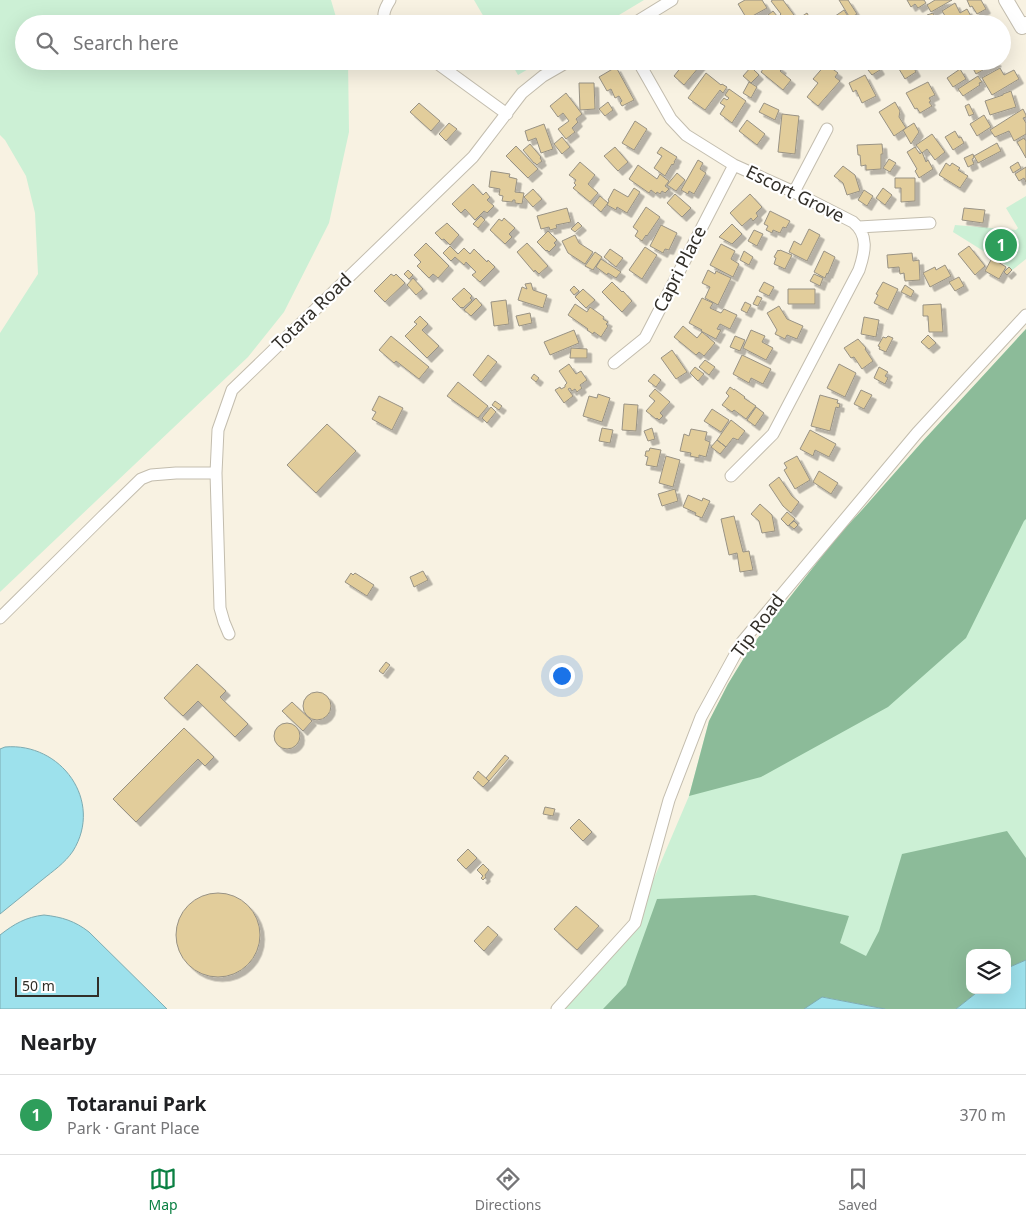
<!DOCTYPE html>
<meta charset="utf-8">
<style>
:root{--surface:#fff;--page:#f2f2f2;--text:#202124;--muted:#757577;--line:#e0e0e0;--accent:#0b8043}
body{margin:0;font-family:"Noto Sans",sans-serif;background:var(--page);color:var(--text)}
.controls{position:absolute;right:15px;bottom:15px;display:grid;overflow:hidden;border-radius:10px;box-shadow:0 5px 20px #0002}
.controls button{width:45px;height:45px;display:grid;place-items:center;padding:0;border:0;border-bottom:1px solid var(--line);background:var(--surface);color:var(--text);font:25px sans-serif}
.scale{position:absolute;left:15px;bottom:12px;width:84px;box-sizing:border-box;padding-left:5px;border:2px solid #312e28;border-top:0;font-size:14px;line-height:18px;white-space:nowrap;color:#312e28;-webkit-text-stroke:4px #fff;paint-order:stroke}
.you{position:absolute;left:561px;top:675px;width:18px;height:18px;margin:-12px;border:4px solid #fff;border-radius:50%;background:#1a73e8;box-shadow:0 0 0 8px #1a73e833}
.badge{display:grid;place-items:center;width:32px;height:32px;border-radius:50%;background:var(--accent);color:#fff;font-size:16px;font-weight:700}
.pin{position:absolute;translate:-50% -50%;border:2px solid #fff;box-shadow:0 1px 5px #0006}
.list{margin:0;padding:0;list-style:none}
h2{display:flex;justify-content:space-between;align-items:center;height:65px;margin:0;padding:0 20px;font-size:21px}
h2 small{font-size:16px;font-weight:400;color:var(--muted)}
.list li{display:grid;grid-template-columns:32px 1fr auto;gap:15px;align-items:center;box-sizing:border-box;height:80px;padding:0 20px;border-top:1px solid var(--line)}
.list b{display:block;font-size:19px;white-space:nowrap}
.list p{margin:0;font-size:16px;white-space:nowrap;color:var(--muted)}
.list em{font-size:16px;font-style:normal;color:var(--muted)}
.icon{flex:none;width:28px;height:28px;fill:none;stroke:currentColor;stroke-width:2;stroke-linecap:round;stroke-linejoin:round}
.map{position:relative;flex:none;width:1026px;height:1009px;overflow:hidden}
.search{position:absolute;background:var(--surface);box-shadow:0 5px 20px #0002;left:15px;right:15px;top:15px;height:55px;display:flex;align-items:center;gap:12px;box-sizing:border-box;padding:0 18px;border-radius:28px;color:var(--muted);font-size:19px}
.sheet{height:145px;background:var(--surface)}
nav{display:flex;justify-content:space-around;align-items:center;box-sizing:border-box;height:70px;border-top:1px solid var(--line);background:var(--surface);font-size:14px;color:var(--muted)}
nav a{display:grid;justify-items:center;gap:2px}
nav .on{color:var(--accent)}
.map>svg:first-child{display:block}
</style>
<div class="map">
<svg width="1026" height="1009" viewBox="0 0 1026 1009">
<defs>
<filter id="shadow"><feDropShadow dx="4.5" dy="4.5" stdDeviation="0" flood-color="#0004"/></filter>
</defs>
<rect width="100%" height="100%" fill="#f8f2e2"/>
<path fill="#ccf0d5" d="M0 0H331L338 24H24V61H348L349 132 329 223 284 312 248 357 0 592V333L38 274 35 213 26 176 5 140 0 135Z
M474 0H644L604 24H488Z
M510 61H542L518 75Z
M1026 196V259L1011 271 1009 267 953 232 955 225 1016 230 1018 228 1006 208Z
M1026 329V960L1012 966 1007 969V953H970V990H980L956 1009H885L823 997 804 1009H557L635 923 689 796 709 721 728 684 750 648 837 537 862 510 922 442Z"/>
<path fill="#8cbb99" d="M1026 329V519L1024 521 966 638 888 707 761 777 689 796 709 721 728 684 750 648 837 537 862 510 922 442Z
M1007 831 1026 858V960L1012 966 1007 969V953H970V990H980L956 1009H885L823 997 804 1009H603L626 985 657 899 755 895 849 916 840 943 866 956 879 931 902 854Z"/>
<path fill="#9de1ec" stroke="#7dabb1" d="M5 747C61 742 104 801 73 851 65 863 53 871 42 880 28 891 14 903 0 914V749Z
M44 915C62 917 75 921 89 932L167 1009H0V935C14 924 26 917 44 915Z
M1026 960V1009H956L980 990H1007V969L1012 966Z
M822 997 885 1009H804Z"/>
<path fill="#e2cd9b" stroke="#989284" filter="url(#shadow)" d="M745 0H762L767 8 747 19 738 4Z
M773 0H783L794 15 785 22 784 21 782 22 778 17 781 14 771 1Z
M839 0H848L857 14 850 18Z
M907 0H924L926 3 918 8 915 4 911 7Z
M935 0H952L931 12 927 5Z
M967 0H981L986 9 977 14 972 6 970 7Z
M955 3 960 13 967 9 972 18 962 24H940V23L947 19 942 11Z
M844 10 853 24H826L825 23Z
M773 11 782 22 781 24H775L773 22 771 24H761L759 22Z
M807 13 813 24H790Z
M933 13 938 23 931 24 927 15Z
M925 16 929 24H912Z
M980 19 983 24H971Z
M686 61H704L684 85 674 76Z
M769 61H772L782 69 780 71 791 80 783 90 761 72Z
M900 61H910L916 72 905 79 896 64Z
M969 61H996L997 62 976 74Z
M826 64 838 73 835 77 840 81 818 106 807 97 818 83 813 79Z
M877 65 880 70 872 75 868 70Z
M616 67 634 100 622 106 620 103 622 101 619 96 615 98 611 89 607 91 599 77Z
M751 67 759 75 751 83 743 76Z
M1000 68 1004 75 1014 70 1019 79 992 95 982 78Z
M960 69 966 79 953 87 947 78Z
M706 73 721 85 722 84 727 87 723 93 720 90 705 110 688 98Z
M865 75 876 96 862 103 856 90 853 92 849 83Z
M978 76 982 82 979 83 980 85 963 96 958 89Z
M749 82 757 87 751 98 743 93Z
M928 82 935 95 929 98 931 101 929 102 932 106 920 113 917 108 915 109 906 93Z
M579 83H594L595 109 580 110Z
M729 89 746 101 732 123 720 114 725 106 720 103 724 98 727 100 729 98 725 95Z
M1011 91 1016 107 990 115 985 101 1003 95V94Z
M566 93 582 114 576 119 578 122 572 128 575 132 566 139 558 129 569 121 563 113 558 117 550 106Z
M608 102 613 110 605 116 599 109Z
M895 102 900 111 899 117 906 128 894 136 879 112Z
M419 103 440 121 431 131 410 112Z
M764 103 779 110 775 120 759 112Z
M969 104 974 114 969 116 965 106Z
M1023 109 1026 115V117L1023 118 1026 123V134L1014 141 1009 131 995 137 990 130Z
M782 114 799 116 795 154 778 152Z
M984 115 991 127 977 136 970 124Z
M747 120 765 134 757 145 739 131Z
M635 121 647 129 634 150 622 143Z
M449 123 457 129 446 141 439 134Z
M914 123 919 132 911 144 903 130Z
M544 124 553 149 541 153 536 138 528 141 525 131Z
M955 131 959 138 961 137 964 143 953 150 945 137Z
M932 134 945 152 935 160 927 149 922 153 916 145Z
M562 137 570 147 562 154 554 144Z
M1024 138 1025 140H1026V158L1017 142Z
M997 143 1001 151 978 163 974 156Z
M530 144 541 157 540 158 542 161 537 165 535 163H534L523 150Z
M882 144 883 154H881V169L866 170V165L861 166 860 155H858L857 145Z
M516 146 538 169 528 178 506 156Z
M615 147 628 162 618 171 604 156Z
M661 147 677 157 674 162H675L673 165 672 164 665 176 654 168 662 156 657 153Z
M915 147 920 154 922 152 926 162 928 160 933 169 919 178 915 171 917 169 907 152Z
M973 154 974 158 972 159 974 164 968 167 964 158Z
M889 159 896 163 890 172 883 168Z
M698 160 703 163 700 169 706 173 694 194 689 191 688 194 681 190Z
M580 162 595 175 588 184 598 193 590 202 573 188 576 185 574 183 576 180 569 175Z
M1018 162 1021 168 1013 173 1010 167Z
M946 163 950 166 952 163 960 168 958 170 968 176 960 188 939 175Z
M638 165 657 179 660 174 669 181 665 186 669 189 665 193 662 191 660 194 657 192 656 194 651 190 649 193 629 179Z
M843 166 855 175 860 191 847 195 843 183 834 176Z
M1026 167V182L1024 178 1019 181 1015 174Z
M491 171 510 174 509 177 517 179 515 192 524 193 522 204 515 203V200H513L512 202 502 201 503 196 499 195 500 189 489 187Z
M677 173 685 180 676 191 667 185Z
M895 178H915V201L901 202V188H895Z
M473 184 483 195 486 192 490 197 487 200 494 206 487 213 484 211 475 220 465 209 461 213 452 204Z
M634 188 640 192 627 213 617 207 616 210 607 205 609 201 608 200 614 189 628 197Z
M883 188 892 195 885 205 876 198Z
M533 189 542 199 533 207 524 197Z
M864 190 873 196 867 206 858 200Z
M675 194 691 208 682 217 667 203Z
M750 194 762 207 756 213 758 216 753 221 751 218 742 226 730 213Z
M600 196 608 203 601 212 593 205Z
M646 207 660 217 647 236 646 235 642 241 635 236 638 231 633 227Z
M567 208 571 222 556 225 557 228 550 230 549 227 541 229 537 216Z
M964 208 985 210 983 223 962 220Z
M770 211 790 221 786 228 783 227 780 233 773 230 772 233 766 230 768 226 764 224Z
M481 216 485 220 478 228 473 224Z
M504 218 515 228 509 234 512 237 505 244 490 230 499 219 502 221Z
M578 222 582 226 575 232 571 229Z
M447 223 459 235 450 245 444 239 442 240 435 233Z
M732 224 742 234 732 244 719 237Z
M661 225 677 233 669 250 665 249 663 253 650 246Z
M809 229 820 235 807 261 789 252 794 241 801 245Z
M754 230 763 234 757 246 748 241Z
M548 231 557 240 554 243 556 245 549 252 547 250 546 251 537 242Z
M575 235 579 243 593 252 585 264 568 253 562 241Z
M426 243 449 266 438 278 433 274 429 278 417 266 421 262 414 255Z
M527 243 548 266 539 274 535 270 534 272 517 252Z
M721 244 735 251 731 259 739 264 733 277 710 265Z
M450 246 458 254 464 248 470 254 474 249 487 262 488 260 495 267 480 282 472 275 476 272 466 262 464 265 455 257 451 261 443 253Z
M969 246 985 266 975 275 958 254Z
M645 247 657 255 642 279 629 270Z
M610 249 623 258 616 267 604 257Z
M778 250 779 251 780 250 792 255 785 269 774 264 776 258 774 257Z
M744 251 753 257 749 265 740 260Z
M824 251 835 257 828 274 827 273 825 278 814 272Z
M595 252 602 257 593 270 585 266Z
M912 253 913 261 919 260 920 280 905 281 904 273 900 274 899 267 888 268 887 255Z
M992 258 1006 267 999 279 985 271Z
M601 259 621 272 616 278 608 273 607 275 596 267Z
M945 265 951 276 930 287 923 273 935 267 936 270Z
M1009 267 1012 270 1007 275 1004 272Z
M408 270 413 275 409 279 404 274Z
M708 270 715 274 716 271 731 278 718 305 705 298 710 287 702 283Z
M391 274 394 276 396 274 405 283 385 302 374 291Z
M814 274 823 278 820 286 810 281Z
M959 277 964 286 955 291 949 282Z
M413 278 423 289 416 295 407 285Z
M612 282 622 292 623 291 632 301 622 312 602 292Z
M764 282 774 287 769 296 759 291Z
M883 282 898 289 888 310 874 303 878 295 876 294Z
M531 283 533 290 547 295 543 308 518 300 522 287 527 289 525 284Z
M905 285 914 291 911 297 901 292Z
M574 286 579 291 574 295 570 290Z
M464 288 472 296 470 298 472 300 463 308 462 307 461 308 452 299Z
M583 289 595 300 586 308 575 297Z
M788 289H815V304H788Z
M757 296 762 298 758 306 753 304Z
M476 298 482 305 471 316 464 310Z
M702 298 713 303 710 308 721 313 724 309 737 315 730 329 720 324 717 329 721 330 716 339 701 331 702 330 689 323Z
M506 300 509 324 494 326 491 302Z
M745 302 751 305 747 313 741 310Z
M575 304 587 312 590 307 604 317 603 319 608 322 606 324 608 326 601 337 594 332 593 334 587 330 588 329 568 315Z
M941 304 943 332H929L928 316H923V305Z
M779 306 787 319 803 326 797 339 787 335 785 339 775 334 777 330 767 313Z
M530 313 532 323 519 326 516 316Z
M420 316 428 324 422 330 439 346 427 358 405 336 417 324 414 322Z
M864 317 879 320 876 337 861 334Z
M683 326 697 338 702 332 715 343 704 356 699 352 696 355 674 337Z
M574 330 579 343 550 355 544 342Z
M751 330 765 336 762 342 773 348 766 360 743 348Z
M928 335 936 343 929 349 921 342Z
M391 336 429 367 419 379 396 361 394 363 379 350Z
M735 336 745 340 740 351 730 347Z
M888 336 893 338 886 352 879 349 880 347 878 346 883 337 886 338Z
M858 339 866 348 865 349 873 361 862 369 854 357 851 358 844 348Z
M571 348 587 349V358H570Z
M672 350 687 372 676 379 661 358Z
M488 355 497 362 481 382 473 375Z
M742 355 771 369 763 384 751 378 749 383 733 374Z
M705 360 715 367 709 375 699 367Z
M569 364 576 374 581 371 587 380 580 385 582 388 577 392 575 389 572 391 570 388 568 389 573 396 564 403 555 390 560 387 561 389 565 387V385L567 383 559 371Z
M839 364 856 373 845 397 827 388Z
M695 367 704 374 698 381 690 373Z
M879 367 888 372 885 376 888 378 885 384 874 378Z
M534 374 539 378 536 382 531 378Z
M654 374 661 380 656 387 648 381Z
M458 382 488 406 478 418 447 396Z
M730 387 734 390V389L745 397 744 398 756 406 746 419 734 410 732 412 722 405 729 396 726 393Z
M655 389 670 402 660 413 663 416 659 420 657 418 656 419 646 411 655 401 649 396Z
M861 390 872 395 864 409 854 404Z
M598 394 610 398 602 422 583 416 589 396 597 398Z
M820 395 838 400 837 403 840 404 839 408 836 407 830 431 811 426Z
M379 396 403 408 392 430 372 419 376 412 372 410Z
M495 401 502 406 499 410 492 405Z
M624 404 638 405 636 431 622 430Z
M491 407 496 412 487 423 482 418Z
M756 407 764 413 755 426 747 420Z
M712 409 729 420 721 432 704 421Z
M731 420 745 431 738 440 733 438 726 447 717 440Z
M327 424 356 451 316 493 287 465Z
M602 428 613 430 610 443 599 441Z
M652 428 655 439 648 441 644 431Z
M691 429 707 432 705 440 710 442 706 457 699 455V458L690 456 691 453 680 451 684 434 689 436Z
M810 430 836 444 829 457 815 450 813 456 800 449Z
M717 440 726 447 720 454 711 447Z
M650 448 661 450 657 467 646 465 648 457 645 456 646 451H649Z
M666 456 680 460 673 487 659 483Z
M797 456 810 480 795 489 784 470 787 468 784 463Z
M819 471 838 483 831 494 813 482Z
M779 477 792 496 799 502 791 513 783 506 769 485Z
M675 489 678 501 662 506 658 494Z
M688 495 702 501 703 498 710 501 702 518 695 515 696 513 683 507Z
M760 504 772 515 775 531 762 533 759 521 751 514Z
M787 512 795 519 788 526 781 519Z
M734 516 743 552 749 551 753 570 740 572 737 553 729 555 721 519Z
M794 521 798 525 794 529 789 525Z
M423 571 428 580 414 587 410 577Z
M351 573 353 575 355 573 374 585 367 596 345 582Z
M386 662 390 665 383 674 379 671Z
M197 664 226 691 220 697 248 724 235 737 198 701 183 716 164 698Z
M303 706a14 14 0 1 1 28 0a14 14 0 1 1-28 0Z
M292 702 312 721 303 731 282 711Z
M274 736a13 13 0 1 1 26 0a13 13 0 1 1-26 0Z
M184 728 214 757 205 766 198 759 136 822 113 799Z
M505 755 509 758 489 781 486 778Z
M478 771 489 781 483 787 473 778Z
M545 807 555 809 553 816 543 814Z
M579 819 592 832 583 841 570 828Z
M468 849 477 858 466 869 457 860Z
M483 864 489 870 485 875 486 877 483 880 481 878 483 876 477 870Z
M176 935a42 42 0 1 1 84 0a42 42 0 1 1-84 0Z
M576 906 599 926 577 950 554 929Z
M488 926 498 935 484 951 474 941Z"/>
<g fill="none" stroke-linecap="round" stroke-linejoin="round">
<g stroke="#c3bdae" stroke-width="13">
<path id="minor" d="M385 24C382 14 385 8 390 0
M633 24 672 0
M434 61 507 114
M638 61 671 119 686 135 734 165 794 192 853 222C869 235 865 252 859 270L773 434 731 476
M794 192 827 129
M859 227 930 223
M614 363 645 338 734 165
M0 618 102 517 141 479 151 475 176 473H216
M229 634 224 622 220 608 216 473 218 430 232 390 473 157 522 93 543 76 569 61
M557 1009 635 923 669 800 701 717 742 642 917 433 1026 315"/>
</g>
<g stroke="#c3bdae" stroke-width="16">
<path id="tertiary" d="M1006 0 1022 27 1026 24"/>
</g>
<use href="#minor" stroke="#fff" stroke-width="11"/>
<use href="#tertiary" stroke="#fff" stroke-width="14"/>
</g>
<g text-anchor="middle" stroke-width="4.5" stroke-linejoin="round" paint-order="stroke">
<g font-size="18" fill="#312e28" stroke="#fff">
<text transform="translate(795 194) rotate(26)" y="6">Escort Grove</text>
<text transform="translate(680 269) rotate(-63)" y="6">Capri Place</text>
<text transform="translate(312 312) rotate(-44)" y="6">Totara Road</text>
<text transform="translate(758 626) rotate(-53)" y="6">Tip Road</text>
</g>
</g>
</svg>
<div class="controls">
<button><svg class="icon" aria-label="layers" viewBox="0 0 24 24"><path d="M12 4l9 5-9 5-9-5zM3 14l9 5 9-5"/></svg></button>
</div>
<div class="scale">50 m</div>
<div class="you"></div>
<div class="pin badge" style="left:1001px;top:245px;background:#2e9e5b">1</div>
<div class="search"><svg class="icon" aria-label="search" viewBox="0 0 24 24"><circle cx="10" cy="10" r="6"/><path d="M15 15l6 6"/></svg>Search here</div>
</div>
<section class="sheet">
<h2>Nearby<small></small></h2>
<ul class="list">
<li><span class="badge" style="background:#2e9e5b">1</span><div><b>Totaranui Park</b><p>Park · Grant Place</p></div><em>370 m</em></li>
</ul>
</section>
<nav>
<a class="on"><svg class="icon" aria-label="map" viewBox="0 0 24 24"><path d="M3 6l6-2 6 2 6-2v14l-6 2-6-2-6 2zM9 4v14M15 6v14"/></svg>Map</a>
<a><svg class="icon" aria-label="directions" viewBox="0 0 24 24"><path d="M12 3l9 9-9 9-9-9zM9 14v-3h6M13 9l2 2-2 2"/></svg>Directions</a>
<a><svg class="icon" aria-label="saved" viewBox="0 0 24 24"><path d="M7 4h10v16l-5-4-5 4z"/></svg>Saved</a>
</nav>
